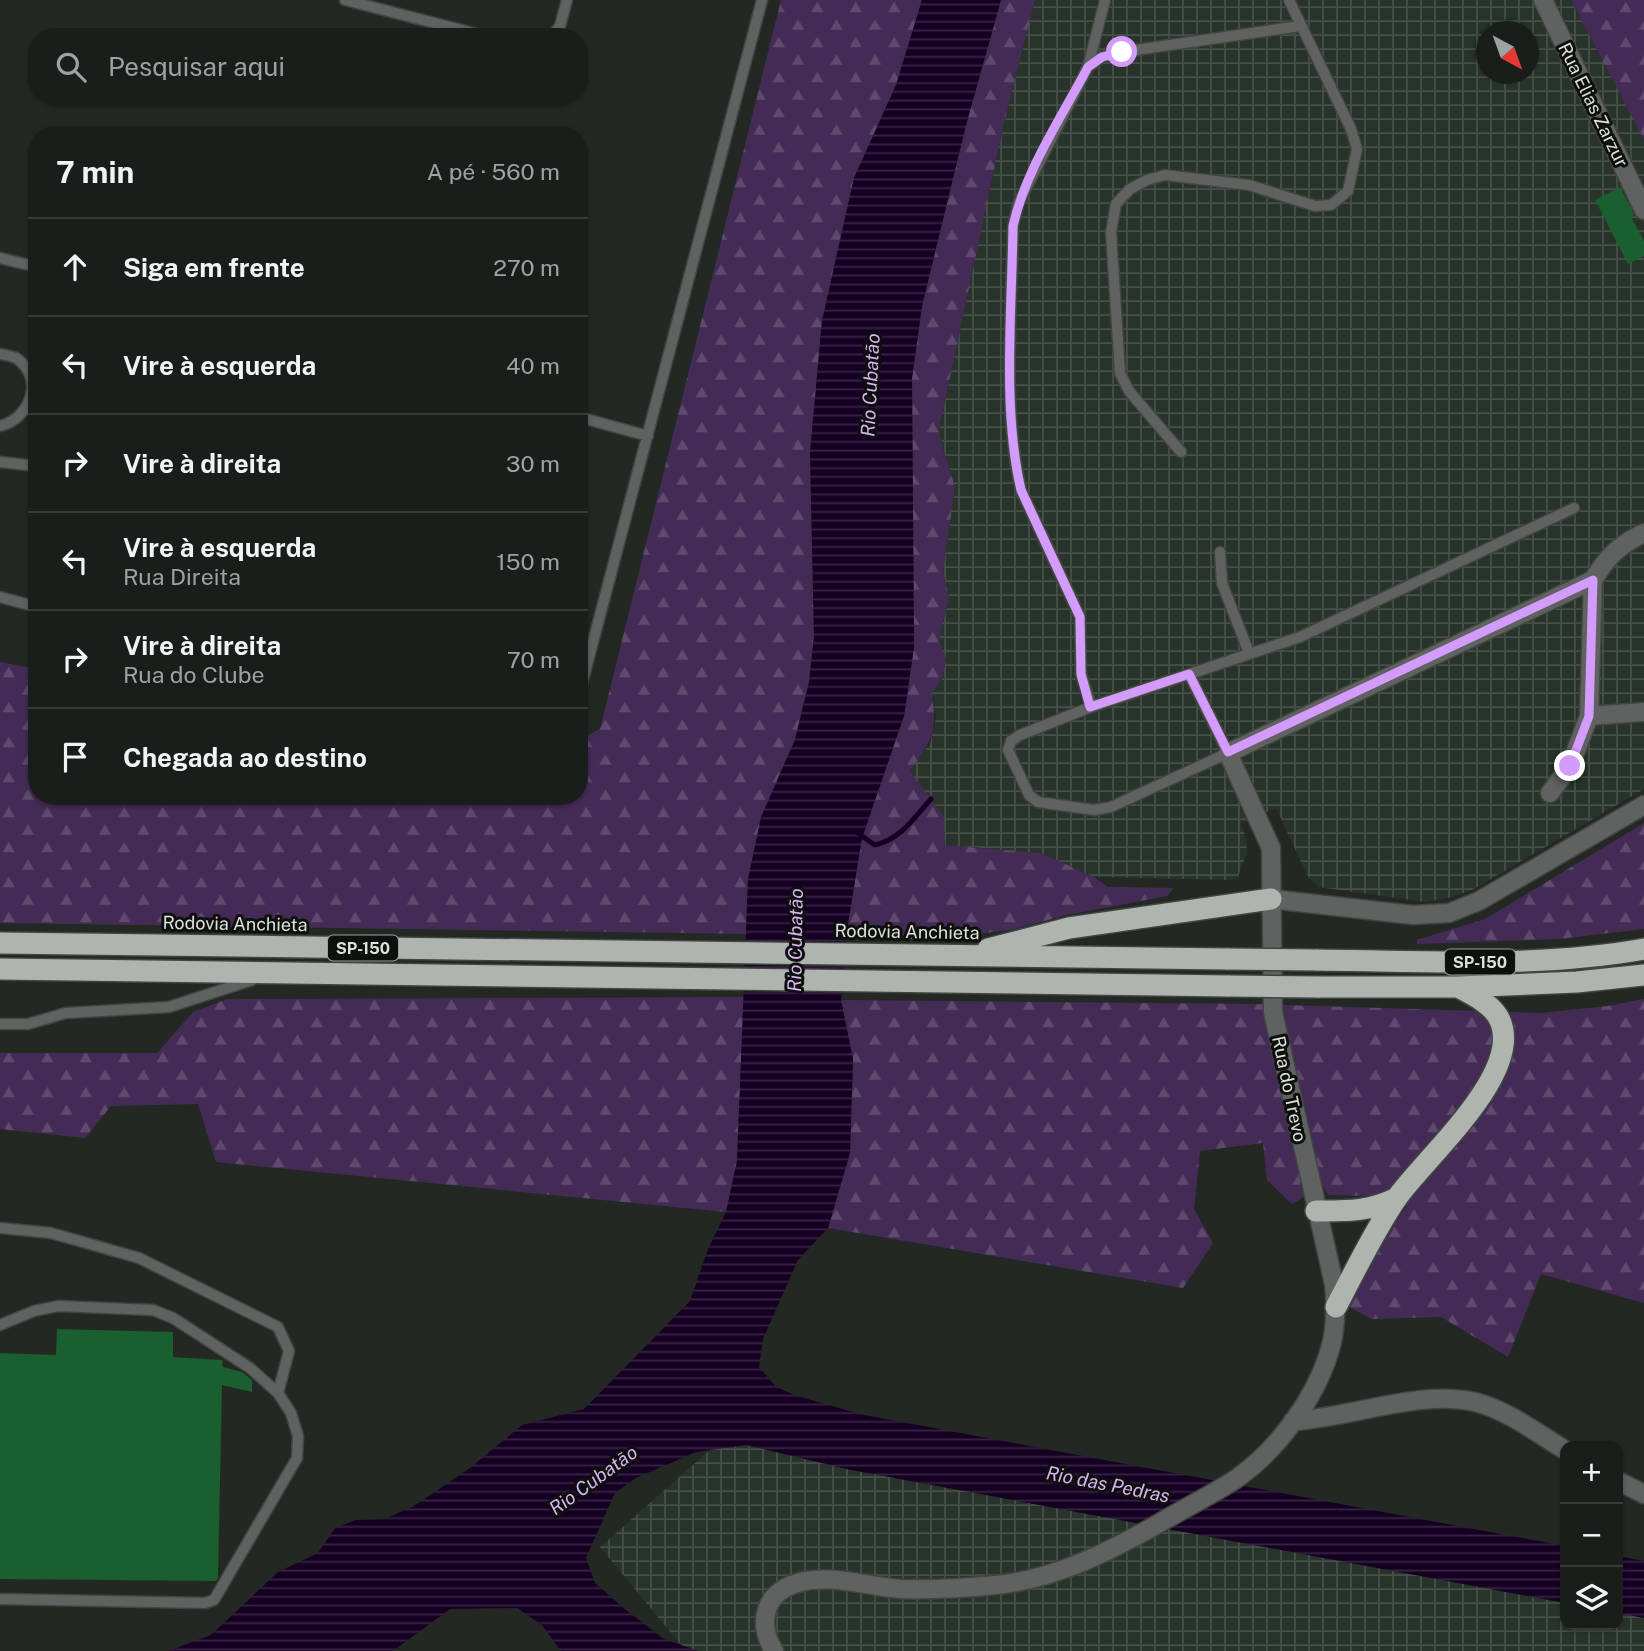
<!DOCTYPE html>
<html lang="pt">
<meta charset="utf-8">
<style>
:root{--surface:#1a1e1a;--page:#272b27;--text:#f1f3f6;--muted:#9fa2a2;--line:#383c39}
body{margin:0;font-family:"Public Sans",sans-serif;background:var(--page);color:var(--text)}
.controls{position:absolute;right:21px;bottom:21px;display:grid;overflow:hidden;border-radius:14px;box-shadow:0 2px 5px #0004}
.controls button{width:63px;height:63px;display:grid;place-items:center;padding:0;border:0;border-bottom:2px solid var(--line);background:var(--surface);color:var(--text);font:35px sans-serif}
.compass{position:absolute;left:1476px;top:21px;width:63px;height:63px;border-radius:50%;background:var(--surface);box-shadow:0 2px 5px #0004;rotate:139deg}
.stop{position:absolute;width:21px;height:21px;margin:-16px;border:5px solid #d39cfc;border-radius:50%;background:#fff}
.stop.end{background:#d39cfc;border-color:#fff;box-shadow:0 2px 7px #0008}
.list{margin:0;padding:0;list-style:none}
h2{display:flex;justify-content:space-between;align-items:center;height:91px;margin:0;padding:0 28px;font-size:30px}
h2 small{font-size:23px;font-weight:400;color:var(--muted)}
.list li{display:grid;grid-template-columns:46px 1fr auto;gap:21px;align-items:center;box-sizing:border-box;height:98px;padding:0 28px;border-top:2px solid var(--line)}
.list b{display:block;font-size:26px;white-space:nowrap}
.list p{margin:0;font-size:23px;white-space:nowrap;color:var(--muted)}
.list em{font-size:23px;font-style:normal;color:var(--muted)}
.icon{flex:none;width:38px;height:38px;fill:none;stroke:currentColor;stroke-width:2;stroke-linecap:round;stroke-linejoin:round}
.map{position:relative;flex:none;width:1644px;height:1651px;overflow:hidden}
.search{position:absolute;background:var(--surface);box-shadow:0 2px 5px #0004;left:28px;top:28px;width:560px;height:77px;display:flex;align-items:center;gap:18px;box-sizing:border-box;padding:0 24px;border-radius:28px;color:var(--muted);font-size:26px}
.panel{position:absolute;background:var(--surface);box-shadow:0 2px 5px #0004;left:28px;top:126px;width:560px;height:679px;border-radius:28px}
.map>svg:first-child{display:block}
</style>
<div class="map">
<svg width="1644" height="1651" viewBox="0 0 1644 1651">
<defs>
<pattern id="industrial-grid" width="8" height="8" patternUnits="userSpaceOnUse" patternTransform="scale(1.75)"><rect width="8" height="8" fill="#28332a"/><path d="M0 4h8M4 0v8" fill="none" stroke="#475048"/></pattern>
<pattern id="forest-firs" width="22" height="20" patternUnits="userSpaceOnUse" patternTransform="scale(1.75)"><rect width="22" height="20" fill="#442b56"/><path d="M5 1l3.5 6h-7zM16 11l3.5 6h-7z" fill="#5f496e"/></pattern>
<pattern id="water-rules" width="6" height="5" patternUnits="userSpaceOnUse" patternTransform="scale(1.75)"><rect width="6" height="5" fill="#150023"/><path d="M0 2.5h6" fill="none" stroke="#372542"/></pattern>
</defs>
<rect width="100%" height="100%" fill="#232823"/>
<path fill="url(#industrial-grid)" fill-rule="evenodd" d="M1035 0H1571L1644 140V789L1472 890 1453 897 1425 902 1318 887 1307 875 1276 808 1241 824 1246 838 1247 852 1238 877 1232 880 1094 877 1041 853 945 845 910 771 930 743 936 718 930 694 942 679 946 659 939 640 949 597 943 571 955 487 942 445 939 429 1004 123ZM1486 32H1528V74H1486Z
M746 1445 1565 1603V1625H1618V1613L1644 1618V1651H686L600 1547 711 1449Z"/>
<path fill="url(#forest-firs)" d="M781 0H922L896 85 854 178 822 321 810 453 814 636 809 682 795 740 779 775 748 879 746 934 0 923V662L37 669V796H579V740L600 729Z
M1001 0H1035L1004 123 939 429 942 445 955 487 943 571 949 597 939 640 946 659 942 679 931 694C939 732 931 741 910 771L944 817 945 845 1041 853 1094 877 1108 887 1174 888 1167 896 1067 915 1010 930 929 940 846 936 862 838 904 716 914 647 912 378 922 306 966 125Z
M1571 0H1644V140Z
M1644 823V929L1559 939 1417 944V940L1485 919Z
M744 997 737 1161 726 1212 216 1162 198 1104 111 1106 85 1138 0 1129V1053H157L193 1012 227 999Z
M1644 999V1303L1541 1274 1508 1357 1441 1317 1371 1319 1346 1305 1391 1228 1406 1207 1388 1190 1372 1196 1328 1195 1319 1179 1300 1183 1304 1197 1292 1204 1267 1180 1263 1143 1200 1151 1194 1209 1213 1243 1183 1288 828 1228 850 1153 853 1059 841 1000 1257 1004 1541 1013 1608 1006Z"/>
<path fill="url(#water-rules)" d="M922 0H1001L966 125 922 306 912 378 914 647 904 716 862 838 846 936 841 1000 853 1059 850 1153 828 1228 798 1260 763 1339 759 1367 776 1387 797 1396 864 1415 1565 1546V1603L851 1470 746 1445 696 1452 636 1478 615 1493 586 1558 595 1583 626 1610 664 1639 699 1651H561L542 1625 517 1608 450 1609 393 1651H168L211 1635 278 1572 318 1553 335 1528 356 1520 385 1519 414 1506 470 1468 522 1425 584 1409 690 1301 708 1249 726 1212 737 1161 748 879 761 817 795 740 809 682 814 636 810 453 822 321 854 178 896 85Z
M1618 1556 1644 1561V1618L1618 1613Z"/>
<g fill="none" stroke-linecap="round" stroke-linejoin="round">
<path stroke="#150023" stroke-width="5" d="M859 834 875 845C901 839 914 818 931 799"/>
</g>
<path fill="#195f2f" d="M1620 187 1634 215 1631 217 1644 241V256L1628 264 1595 200Z
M57 1329 173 1332V1357L222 1360 223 1367 242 1372 252 1380V1392L222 1385 218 1578 216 1581 0 1579V1353L56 1355Z"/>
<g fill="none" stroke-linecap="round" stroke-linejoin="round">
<g stroke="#414541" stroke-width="13">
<path id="lane" d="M345 0 489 37
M551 37 560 26 567 0
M1088 67 1105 0
M0 258 37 267
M0 354C5 355 12 356 16 358 46 378 30 419 0 426
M579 417 648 436
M1181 452 1129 391 1120 373 1111 232 1116 204 1130 189 1147 180 1165 175 1249 185 1315 206 1331 205 1348 191 1357 149 1351 129 1289 0
M0 462 37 466
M1220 552 1222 583 1249 653
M0 597 37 607
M1189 674 1228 753 1111 807 1094 810 1038 802 1029 795 1008 750 1011 741 1020 735 1091 707 1300 637 1574 508
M579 695 762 0
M1091 707 1081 674 1080 617 1021 490C1002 408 1012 310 1013 226L1019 202 1088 67 1102 57 1122 52 1300 26
M0 1024H28L66 1013 169 1007 252 980
M0 1228 51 1233 139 1258 278 1327 289 1351 278 1393
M0 1325 34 1311 58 1306 153 1310 173 1318 250 1368 278 1393 291 1413 298 1436 297 1458 214 1600 205 1603 0 1599"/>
</g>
<g stroke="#414541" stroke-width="21">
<path id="street" d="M1543 0 1644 210
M1593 580C1607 557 1620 544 1644 533
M1589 716 1644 712
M1550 793 1570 766 1589 716 1593 580
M1271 899 1413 915 1449 913 1479 901 1644 805
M1293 1421C1349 1418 1421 1389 1475 1402 1507 1410 1537 1433 1565 1450
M1618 1481 1644 1494
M774 1651C756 1621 765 1591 801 1582 832 1574 869 1587 901 1589 932 1590 965 1588 996 1585 1056 1579 1111 1551 1163 1521 1187 1507 1213 1494 1236 1479 1280 1448 1319 1394 1332 1342 1336 1323 1336 1304 1334 1284L1273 1012 1271 848 1228 753 1593 580"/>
</g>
<g stroke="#414541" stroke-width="24">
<path id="highway" d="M0 943 1228 959
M988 949 1069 928 1271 899
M1316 960C1425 961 1536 968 1644 949
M0 969 1229 986
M1317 987H1458L1577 982 1644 975
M1316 1211C1348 1211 1368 1212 1397 1198
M1336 1307C1355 1271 1373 1233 1396 1199 1424 1158 1531 1068 1497 1015 1488 1002 1471 994 1458 987"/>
</g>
<use href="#lane" stroke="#5f6260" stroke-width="10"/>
<use href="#street" stroke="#5f6260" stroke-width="18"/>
<use href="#highway" stroke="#aeb5af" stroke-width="21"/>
<g stroke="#414541" stroke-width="24" stroke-linecap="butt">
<path id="highway-bridge" d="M1228 959 1316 960
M1229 986 1317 987"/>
</g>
<use href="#highway-bridge" stroke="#aeb5af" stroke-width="21"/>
</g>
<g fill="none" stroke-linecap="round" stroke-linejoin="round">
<path stroke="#d39cfc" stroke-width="9" d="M1122 52 1102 57 1088 67C1061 118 1026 169 1013 226 1012 310 1002 408 1021 490L1080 617 1081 674 1090 707 1189 674 1228 752 1593 580 1589 716 1570 766"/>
</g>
<g text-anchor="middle" stroke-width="6" stroke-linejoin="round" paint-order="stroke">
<g fill="#0e100e" stroke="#9fa29f" stroke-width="2">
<rect x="328" y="935.5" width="70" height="25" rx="5"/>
<rect x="1445" y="949.5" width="70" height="25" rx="5"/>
</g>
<g font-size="16" font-weight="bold" fill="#dde0dd">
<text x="363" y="954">SP-150</text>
<text x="1480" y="968">SP-150</text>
</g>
<g font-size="18" fill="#dde0dd" stroke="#0e100e">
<text transform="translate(1593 105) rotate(64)" y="6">Rua Elias Zarzur</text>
<text transform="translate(235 924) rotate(1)" y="6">Rodovia Anchieta</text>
<text transform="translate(907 932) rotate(1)" y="6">Rodovia Anchieta</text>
<text transform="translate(1289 1089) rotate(78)" y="6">Rua do Trevo</text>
</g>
<g font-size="19" font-style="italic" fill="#d7b3f3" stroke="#0e100e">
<text transform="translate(870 385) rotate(-87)" y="7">Rio Cubatão</text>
<text transform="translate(795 940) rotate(-89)" y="7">Rio Cubatão</text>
<text transform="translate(593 1480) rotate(-36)" y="7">Rio Cubatão</text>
<text transform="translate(1108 1484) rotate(11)" y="7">Rio das Pedras</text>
</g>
</g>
</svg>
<div class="controls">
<button>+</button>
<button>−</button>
<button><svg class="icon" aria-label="layers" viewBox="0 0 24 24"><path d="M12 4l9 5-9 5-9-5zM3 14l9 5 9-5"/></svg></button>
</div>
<svg class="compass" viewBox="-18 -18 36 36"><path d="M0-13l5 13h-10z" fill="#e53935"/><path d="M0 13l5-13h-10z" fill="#9fa2a2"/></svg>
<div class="stop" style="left:1122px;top:52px"></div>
<div class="stop end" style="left:1570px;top:766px"></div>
<div class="search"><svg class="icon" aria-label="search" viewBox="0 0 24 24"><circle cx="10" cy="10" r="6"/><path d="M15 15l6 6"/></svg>Pesquisar aqui</div>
<section class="panel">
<h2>7 min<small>A pé · 560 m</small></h2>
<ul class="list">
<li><svg class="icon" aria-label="ahead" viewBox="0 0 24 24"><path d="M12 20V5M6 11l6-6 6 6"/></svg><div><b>Siga em frente</b></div><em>270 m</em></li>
<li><svg class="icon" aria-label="left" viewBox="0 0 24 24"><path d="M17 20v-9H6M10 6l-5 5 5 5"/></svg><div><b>Vire à esquerda</b></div><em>40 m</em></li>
<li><svg class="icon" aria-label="right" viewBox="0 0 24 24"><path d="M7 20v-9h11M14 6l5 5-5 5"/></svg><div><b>Vire à direita</b></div><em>30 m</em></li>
<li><svg class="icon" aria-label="left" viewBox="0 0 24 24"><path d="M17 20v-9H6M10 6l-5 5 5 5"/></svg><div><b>Vire à esquerda</b><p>Rua Direita</p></div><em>150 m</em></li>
<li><svg class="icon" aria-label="right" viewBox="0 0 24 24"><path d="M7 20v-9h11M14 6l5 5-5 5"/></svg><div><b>Vire à direita</b><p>Rua do Clube</p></div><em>70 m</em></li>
<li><svg class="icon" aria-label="arrive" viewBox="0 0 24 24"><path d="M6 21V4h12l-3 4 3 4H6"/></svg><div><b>Chegada ao destino</b></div></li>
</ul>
</section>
</div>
